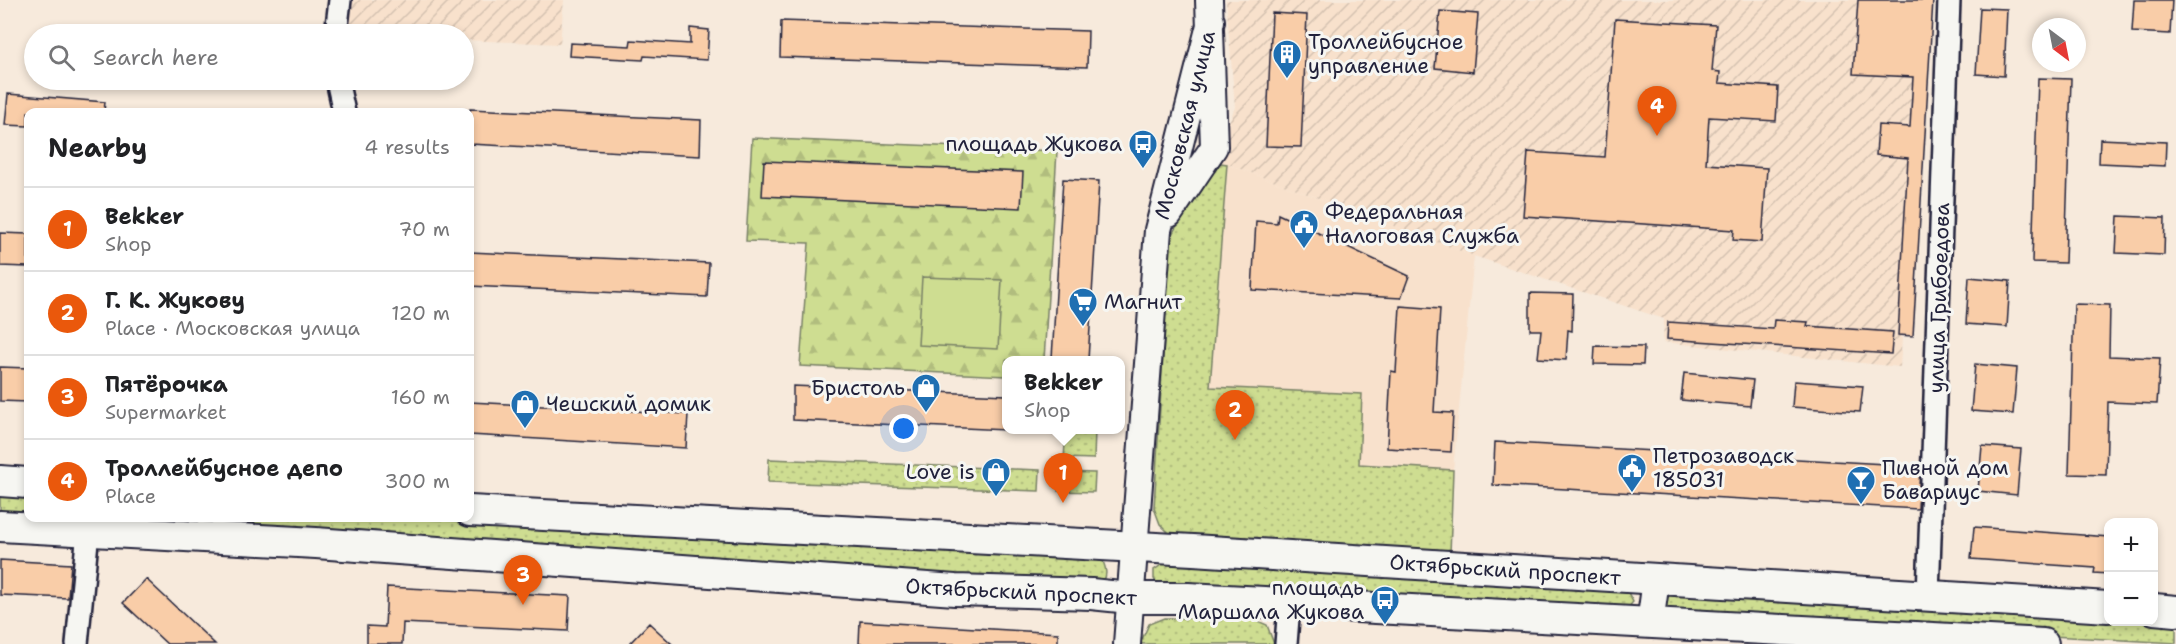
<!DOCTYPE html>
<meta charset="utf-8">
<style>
:root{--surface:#fff;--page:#f2f2f2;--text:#202124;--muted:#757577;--line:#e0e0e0;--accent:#ea580c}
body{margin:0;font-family:"Shantell Sans",sans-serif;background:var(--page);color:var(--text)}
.controls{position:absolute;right:18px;bottom:18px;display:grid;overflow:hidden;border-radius:12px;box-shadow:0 3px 9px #0003}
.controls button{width:54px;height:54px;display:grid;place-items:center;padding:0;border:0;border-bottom:2px solid var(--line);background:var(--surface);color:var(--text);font:30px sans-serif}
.compass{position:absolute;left:2032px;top:18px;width:54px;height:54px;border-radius:50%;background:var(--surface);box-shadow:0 3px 9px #0003;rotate:148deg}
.you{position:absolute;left:904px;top:429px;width:21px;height:21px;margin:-15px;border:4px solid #fff;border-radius:50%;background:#1a73e8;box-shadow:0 0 0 9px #1a73e833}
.badge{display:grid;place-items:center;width:39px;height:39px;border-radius:50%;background:var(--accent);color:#fff;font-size:20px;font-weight:700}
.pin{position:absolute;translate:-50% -50px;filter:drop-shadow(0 2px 3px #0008)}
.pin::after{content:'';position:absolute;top:32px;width:21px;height:18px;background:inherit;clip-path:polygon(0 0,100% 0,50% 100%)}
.popup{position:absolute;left:1002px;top:356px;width:123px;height:78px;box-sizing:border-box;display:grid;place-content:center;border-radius:12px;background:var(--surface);filter:drop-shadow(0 2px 4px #0005);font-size:20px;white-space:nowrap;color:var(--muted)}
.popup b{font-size:22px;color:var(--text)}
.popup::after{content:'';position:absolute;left:50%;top:100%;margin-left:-12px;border:12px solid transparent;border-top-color:var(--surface)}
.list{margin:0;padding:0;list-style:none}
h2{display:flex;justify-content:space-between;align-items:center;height:78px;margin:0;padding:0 24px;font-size:26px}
h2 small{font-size:20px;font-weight:400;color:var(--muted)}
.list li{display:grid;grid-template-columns:39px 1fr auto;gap:18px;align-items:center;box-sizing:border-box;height:84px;padding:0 24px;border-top:2px solid var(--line)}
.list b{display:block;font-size:22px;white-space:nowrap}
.list p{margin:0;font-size:20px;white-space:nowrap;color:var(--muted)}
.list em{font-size:20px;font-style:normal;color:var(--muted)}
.icon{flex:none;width:33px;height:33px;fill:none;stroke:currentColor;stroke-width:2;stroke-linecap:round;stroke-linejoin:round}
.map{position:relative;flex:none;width:2176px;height:644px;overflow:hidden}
.search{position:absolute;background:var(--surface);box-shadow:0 3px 9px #0003;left:24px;top:24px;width:450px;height:66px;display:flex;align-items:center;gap:15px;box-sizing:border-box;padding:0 21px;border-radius:33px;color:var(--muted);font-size:22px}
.panel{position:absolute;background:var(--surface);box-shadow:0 3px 9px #0003;left:24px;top:108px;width:450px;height:414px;border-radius:12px}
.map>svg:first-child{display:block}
</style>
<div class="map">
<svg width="2176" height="644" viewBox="0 0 2176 644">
<defs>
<pattern id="industrial-furrows" width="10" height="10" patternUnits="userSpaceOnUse" patternTransform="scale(1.5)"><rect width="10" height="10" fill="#f8e1cc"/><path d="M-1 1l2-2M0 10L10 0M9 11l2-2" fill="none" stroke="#d4c1b0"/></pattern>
<pattern id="grass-dots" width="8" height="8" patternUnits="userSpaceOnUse" patternTransform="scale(1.5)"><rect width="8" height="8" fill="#cedd91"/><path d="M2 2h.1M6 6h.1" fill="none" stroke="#b1bd7e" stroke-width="1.8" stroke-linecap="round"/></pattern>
<pattern id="forest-firs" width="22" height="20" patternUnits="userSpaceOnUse" patternTransform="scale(1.5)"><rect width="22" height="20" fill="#cedd91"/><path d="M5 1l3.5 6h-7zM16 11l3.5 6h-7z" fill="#b1bd7e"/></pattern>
</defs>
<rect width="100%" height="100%" fill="#f7eadc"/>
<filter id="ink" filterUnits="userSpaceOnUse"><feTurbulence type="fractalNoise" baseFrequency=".0167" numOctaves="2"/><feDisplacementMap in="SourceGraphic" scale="12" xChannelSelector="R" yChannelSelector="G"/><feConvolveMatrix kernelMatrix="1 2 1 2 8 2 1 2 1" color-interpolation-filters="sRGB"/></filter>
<g filter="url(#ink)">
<path fill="#f8e1cc" d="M1227 164 1474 256 1453 470 1359 464 1362 394 1210 387Z"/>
<path fill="url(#industrial-furrows)" d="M344 0H564L560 44 464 40V34H339Z
M1226 0H1926L1900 367 1663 342 1664 319 1474 256 1227 164 1213 162 1235 107Z"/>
<path fill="url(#grass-dots)" stroke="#788066" stroke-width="1.5" d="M1213 162 1227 164 1210 387 1362 394 1359 464 1453 470 1450 554 1171 535 1160 524 1154 508 1170 238Z
M1066 430H1095L1094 459 1064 458Z
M769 459 1040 470 1039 491 768 482Z
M1059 472 1095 473 1094 492 1058 491Z
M0 493 28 495V518H406L1102 559C1107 570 1108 577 1100 586L0 524Z
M1163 564 1626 589 1633 602 1624 612 1160 587 1154 579V570Z
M1671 592 2108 622 2176 620V643L1676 615 1664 604Z
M1164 618 1253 619 1267 625 1274 644H1140L1149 624Z"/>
<path fill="url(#forest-firs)" stroke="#788066" stroke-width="1.5" d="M752 138 1057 151 1044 360H1006V376L800 366 809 243 746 241Z"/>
<path fill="#cedd91" stroke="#788066" stroke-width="1.5" d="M922 277 1002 280 998 349 918 345Z"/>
<path fill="#f9cda8" stroke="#22223b" stroke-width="1.5" d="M1858 0H1933L1913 336 1898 335 1908 158 1876 155 1878 125 1910 127 1913 77 1853 74Z
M2134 0H2172L2170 34 2132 32Z
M1980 8 2007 9 2004 76 1976 74Z
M1440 11 1478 14 1473 72 1435 68Z
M1272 13 1307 15 1301 147 1266 146Z
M1615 19 1716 25 1712 71 1720 72 1719 83 1778 87 1776 121 1709 117 1706 164 1767 168 1762 242 1733 240 1734 230 1523 216 1528 152 1605 157Z
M781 21 1088 31 1087 67 780 57Z
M690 28 709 30 707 60 644 56 643 60 569 56 570 43 630 46 631 40 690 44Z
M2038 78 2071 79 2065 263 2032 262Z
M8 94 105 102 104 112H28V126L5 125Z
M470 109 701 120 700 156 470 144Z
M2100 139 2166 142 2165 166 2099 163Z
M764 161 1023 172 1021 208 762 196Z
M1063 179 1099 181 1088 360 1052 358Z
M1278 214 1409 276 1401 298 1252 290 1256 221 1277 223Z
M2118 216 2165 218 2164 255 2116 253Z
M0 233 28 234V267L0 266Z
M470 252 709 263 707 297 470 286Z
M1969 277 2010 281 2007 327 1966 324Z
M1530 293 1573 294 1572 331 1568 330 1566 360 1538 358 1541 330H1530Z
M2074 304 2110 305 2109 356 2160 358 2157 404 2108 402 2106 475 2069 474Z
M1400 306 1440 309 1434 412 1453 413 1451 452 1387 448 1391 371 1396 372Z
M1774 320 1808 322 1807 326 1893 332 1891 354 1667 339 1668 322 1773 329Z
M1595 346 1644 347 1643 365 1594 364Z
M1975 364 2017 368 2013 414 1971 411Z
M0 367 28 368V402L0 401Z
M1684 373 1753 380 1750 406 1681 400Z
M1794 381 1863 386 1860 412 1792 407Z
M793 386 1006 395V430L793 420Z
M470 402 688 414 686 448 470 435Z
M1495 442 1920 466 1918 509 1493 485Z
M1982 446 2021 449 2017 495 1978 491Z
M1974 527 2109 537V574L2094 573 2095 568 1971 559Z
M0 560 71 564 68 598 0 595Z
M146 579 215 644H167L123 603Z
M387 587 570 596 568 631 403 623 402 644H367V626L385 627Z
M860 621 1058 633V644H859Z
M649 623 672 644H629Z"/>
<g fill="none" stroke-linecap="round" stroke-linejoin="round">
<g stroke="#22223b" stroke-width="26">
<path id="minor" d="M336 34 340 0
M337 80 344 112
M1928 595 1949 0
M77 644 88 531
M1286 644 1289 605"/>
</g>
<g stroke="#22223b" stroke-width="30">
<path id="tertiary" d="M1169 214 1214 147 1209 0
M1650 624 1656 580
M1127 644 1158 230 1211 21"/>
</g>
<g stroke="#22223b" stroke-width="34">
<path id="secondary" d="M0 481 28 483
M470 511 1193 550 2108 607
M0 526 316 543 955 590 1091 594 1130 598H1188L2043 644
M2154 609 2176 611"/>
</g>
<use href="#minor" stroke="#f6f6f2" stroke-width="21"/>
<use href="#tertiary" stroke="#f6f6f2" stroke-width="26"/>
<use href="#secondary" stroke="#f6f6f2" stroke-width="30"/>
</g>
</g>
<defs>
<g id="building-pin" transform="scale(1.5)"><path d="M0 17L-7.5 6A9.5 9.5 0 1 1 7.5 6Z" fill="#1f6fb2" stroke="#f6f6f2"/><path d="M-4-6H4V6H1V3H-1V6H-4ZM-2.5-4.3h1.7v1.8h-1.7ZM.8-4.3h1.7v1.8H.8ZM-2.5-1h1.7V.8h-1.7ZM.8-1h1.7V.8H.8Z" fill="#fff"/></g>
<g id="bus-pin" transform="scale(1.5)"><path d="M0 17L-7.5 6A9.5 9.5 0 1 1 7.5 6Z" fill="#1f6fb2" stroke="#f6f6f2"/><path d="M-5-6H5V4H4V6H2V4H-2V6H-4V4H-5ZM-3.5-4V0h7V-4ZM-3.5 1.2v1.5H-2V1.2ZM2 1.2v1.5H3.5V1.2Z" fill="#fff"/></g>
<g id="civic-pin" transform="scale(1.5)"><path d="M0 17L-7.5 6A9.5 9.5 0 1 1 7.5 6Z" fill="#1f6fb2" stroke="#f6f6f2"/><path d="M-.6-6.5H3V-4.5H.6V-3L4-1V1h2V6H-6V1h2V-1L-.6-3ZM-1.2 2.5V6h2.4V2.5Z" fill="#fff"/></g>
<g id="supermarket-pin" transform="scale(1.5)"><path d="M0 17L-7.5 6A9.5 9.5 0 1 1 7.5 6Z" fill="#1f6fb2" stroke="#f6f6f2"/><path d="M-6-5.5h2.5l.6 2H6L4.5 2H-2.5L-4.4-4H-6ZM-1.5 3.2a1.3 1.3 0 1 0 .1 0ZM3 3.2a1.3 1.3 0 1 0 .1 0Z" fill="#fff"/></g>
<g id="shop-pin" transform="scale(1.5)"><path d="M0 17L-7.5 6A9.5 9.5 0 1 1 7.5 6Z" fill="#1f6fb2" stroke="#f6f6f2"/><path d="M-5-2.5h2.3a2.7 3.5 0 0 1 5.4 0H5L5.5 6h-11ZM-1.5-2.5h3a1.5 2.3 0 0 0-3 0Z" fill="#fff"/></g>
<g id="bar-pin" transform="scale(1.5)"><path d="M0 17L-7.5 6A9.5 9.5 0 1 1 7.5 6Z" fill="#1f6fb2" stroke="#f6f6f2"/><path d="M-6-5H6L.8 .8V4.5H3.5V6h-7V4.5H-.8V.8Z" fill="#fff"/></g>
</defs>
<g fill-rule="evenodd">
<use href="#building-pin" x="1287" y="54"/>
<use href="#bus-pin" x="1143" y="144"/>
<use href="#civic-pin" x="1304" y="224"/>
<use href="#supermarket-pin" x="1083" y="302"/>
<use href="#shop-pin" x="926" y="388"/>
<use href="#shop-pin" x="525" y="404"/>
<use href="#civic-pin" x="1632" y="468"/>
<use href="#shop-pin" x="996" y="472"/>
<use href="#bar-pin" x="1861" y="480"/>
<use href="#bus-pin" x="1385" y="600"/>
</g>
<g text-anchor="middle" stroke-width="6" stroke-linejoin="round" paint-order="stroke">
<g font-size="21" fill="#22223b" stroke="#f6f6f2" text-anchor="start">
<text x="1308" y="49">Троллейбусное<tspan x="1308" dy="24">управление</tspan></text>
<text x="1122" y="151" text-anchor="end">площадь Жукова</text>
<text x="1325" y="219">Федеральная<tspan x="1325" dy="24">Налоговая Служба</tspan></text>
<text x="1104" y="309">Магнит</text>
<text x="905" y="395" text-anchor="end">Бристоль</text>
<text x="546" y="411">Чешский домик</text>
<text x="1653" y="463">Петрозаводск<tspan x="1653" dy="24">185031</tspan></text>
<text x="1882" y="475">Пивной дом<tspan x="1882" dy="24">Бавариус</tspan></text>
<text x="975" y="479" text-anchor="end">Love is</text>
<text x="1364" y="595" text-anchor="end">площадь<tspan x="1364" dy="24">Маршала Жукова</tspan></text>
</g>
<g font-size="21" fill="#22223b" stroke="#f6f6f2">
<text transform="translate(1185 125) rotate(-76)" y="7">Московская улица</text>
<text transform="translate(1939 298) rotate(-88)" y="7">улица Грибоедова</text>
<text transform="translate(1505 570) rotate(4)" y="7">Октябрьский проспект</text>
<text transform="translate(1021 592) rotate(3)" y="7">Октябрьский проспект</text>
</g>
</g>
</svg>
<div class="controls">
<button>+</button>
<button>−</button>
</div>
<svg class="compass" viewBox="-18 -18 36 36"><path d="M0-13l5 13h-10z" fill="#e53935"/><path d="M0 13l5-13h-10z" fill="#757577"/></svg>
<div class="you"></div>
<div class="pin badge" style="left:1063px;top:503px">1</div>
<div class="popup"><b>Bekker</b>Shop</div>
<div class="pin badge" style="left:1235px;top:440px">2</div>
<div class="pin badge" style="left:523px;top:605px">3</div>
<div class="pin badge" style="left:1657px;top:136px">4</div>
<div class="search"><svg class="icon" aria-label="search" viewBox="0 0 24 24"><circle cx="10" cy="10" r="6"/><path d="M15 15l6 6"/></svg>Search here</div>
<section class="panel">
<h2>Nearby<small>4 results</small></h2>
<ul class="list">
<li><span class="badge">1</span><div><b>Bekker</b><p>Shop</p></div><em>70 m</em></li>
<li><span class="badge">2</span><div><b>Г. К. Жукову</b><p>Place · Московская улица</p></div><em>120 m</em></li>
<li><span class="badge">3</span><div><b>Пятёрочка</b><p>Supermarket</p></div><em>160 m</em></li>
<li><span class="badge">4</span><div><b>Троллейбусное депо</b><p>Place</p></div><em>300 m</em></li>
</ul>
</section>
</div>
